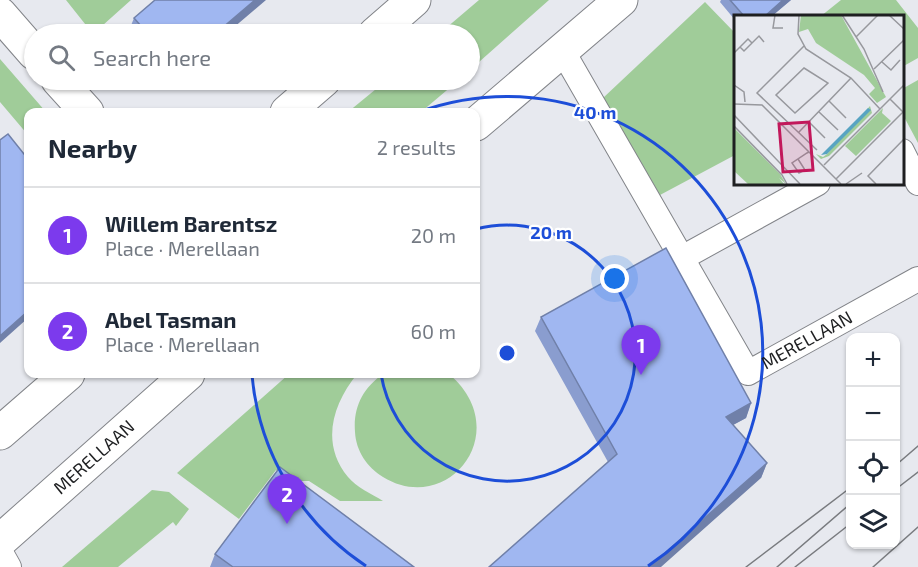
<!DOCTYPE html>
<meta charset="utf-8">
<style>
:root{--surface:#fff;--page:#f2f2f3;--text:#1f2937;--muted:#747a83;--line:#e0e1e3;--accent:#7c3aed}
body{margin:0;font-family:"Exo 2",sans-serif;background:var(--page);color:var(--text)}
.controls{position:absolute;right:18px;bottom:18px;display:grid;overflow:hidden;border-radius:12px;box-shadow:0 2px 4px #0004}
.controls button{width:54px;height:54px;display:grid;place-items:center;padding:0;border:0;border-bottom:2px solid var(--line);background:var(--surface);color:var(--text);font:30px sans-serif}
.you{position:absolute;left:615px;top:279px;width:21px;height:21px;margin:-15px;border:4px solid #fff;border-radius:50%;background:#1a73e8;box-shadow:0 0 0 9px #1a73e833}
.badge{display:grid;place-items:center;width:39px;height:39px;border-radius:50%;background:var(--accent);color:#fff;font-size:20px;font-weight:700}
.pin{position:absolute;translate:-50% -50px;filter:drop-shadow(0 2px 3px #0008)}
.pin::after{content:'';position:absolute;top:32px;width:21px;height:18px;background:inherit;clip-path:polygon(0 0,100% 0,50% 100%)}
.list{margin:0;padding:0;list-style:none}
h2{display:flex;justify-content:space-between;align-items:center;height:78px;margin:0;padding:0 24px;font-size:26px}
h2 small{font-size:20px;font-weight:400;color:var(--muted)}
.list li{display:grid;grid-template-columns:39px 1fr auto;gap:18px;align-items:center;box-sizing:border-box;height:96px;padding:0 24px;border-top:2px solid var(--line)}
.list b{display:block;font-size:22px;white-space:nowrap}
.list p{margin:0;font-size:20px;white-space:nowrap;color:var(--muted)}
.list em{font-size:20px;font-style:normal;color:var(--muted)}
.icon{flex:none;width:33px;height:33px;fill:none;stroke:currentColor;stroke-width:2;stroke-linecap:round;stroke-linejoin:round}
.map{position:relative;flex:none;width:918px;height:567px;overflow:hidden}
.search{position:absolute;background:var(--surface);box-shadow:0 2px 4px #0004;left:24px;top:24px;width:456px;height:66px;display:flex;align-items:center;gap:15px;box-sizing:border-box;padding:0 21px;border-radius:33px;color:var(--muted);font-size:22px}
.panel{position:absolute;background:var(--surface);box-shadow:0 2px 4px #0004;left:24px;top:108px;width:456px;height:270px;border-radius:12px}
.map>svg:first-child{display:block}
</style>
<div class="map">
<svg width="918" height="567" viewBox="0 0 918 567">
<rect width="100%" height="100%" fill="#e7e9ef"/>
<path fill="#a0cc99" d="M66 0H131L93 34Z
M479 0H549L470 70V34H439Z
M841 0H896L918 28V58L902 67V16H821Z
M705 2 735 33V155L660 195 603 98Z
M0 59 46 112H28V135L0 102Z
M387 80H459L421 112H348Z
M918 80V143L902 113V89Z
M289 374H357C333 404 320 443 348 477 356 487 372 494 383 501H340L309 481H293L276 470 239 519 177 473Z
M383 374H449C516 431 448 517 383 477 367 467 356 451 355 432 353 407 363 388 383 374Z
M152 490 169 492 189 509 176 526 173 522 118 567H62Z"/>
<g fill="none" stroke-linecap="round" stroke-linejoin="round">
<g stroke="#828489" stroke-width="26">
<g id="lane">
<path id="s1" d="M562 50 748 373 918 279"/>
<path d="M902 151 918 183"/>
<path d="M682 258 818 183"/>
<path d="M0 551 9 567"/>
</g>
</g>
<g stroke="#828489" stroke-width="35">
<path id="street" d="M0 14 34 53
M375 34 414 0
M58 80 87 112
M287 112 324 80
M0 433 68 374"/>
</g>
<g stroke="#828489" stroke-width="35">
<g id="secondary">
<path d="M476 124 621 0"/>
<path id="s2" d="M0 541 188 374"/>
</g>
</g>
<use href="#lane" stroke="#fff" stroke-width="24"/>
<use href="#street" stroke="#fff" stroke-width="33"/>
<use href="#secondary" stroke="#fff" stroke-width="33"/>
<path stroke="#797b7f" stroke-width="1.5" d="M896 465 918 446
M896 489 918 472
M746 567 850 488
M777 567 850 504
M795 567 850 524
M873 567 918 527"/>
</g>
<path fill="#8a9dcf" d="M721 0H791L772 16H735V20L720 2Z
M134 18 226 34H130L128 33Z
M541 317 751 403 746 418 733 425 767 463 761 478 608 462 535 331Z
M215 554 414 567H210Z"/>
<path fill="#7080a9" d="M255 0H266L226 34H215Z
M783 0H791L772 16H765Z
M28 311V318L0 343V336Z
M751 403 746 418 720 432 726 417Z
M767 463 761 478 661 567H649Z"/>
<path fill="#a0b7f1" stroke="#7080a9" stroke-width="1.5" d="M155 0H255L215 34H148L134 18Z
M730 0H783L765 16H744Z
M8 134 28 159V311L0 336V140Z
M666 248 751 403 726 417 767 463 649 567H489L617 454 541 317Z
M280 467 414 567H233L215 554Z"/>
<g fill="none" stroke="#1d4ed8" stroke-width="3">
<path d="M476 229A128 128 0 1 1 381 374"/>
<path d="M366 566A256 256 0 0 1 252 375M419 112A256 256 0 0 1 648 566"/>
</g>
<g text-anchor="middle" stroke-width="4.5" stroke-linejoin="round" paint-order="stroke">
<g font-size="18" fill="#1e1f21" stroke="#fff">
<text dy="6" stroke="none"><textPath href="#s1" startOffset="440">MERELLAAN</textPath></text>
<text dy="6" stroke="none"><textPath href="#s2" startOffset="126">MERELLAAN</textPath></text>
</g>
</g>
<g transform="translate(734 15)">
<rect width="170" height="170" fill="#e7e9ef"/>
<path d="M67 0H107L152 82 143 88 135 79 141 73 130 60 82 28 74 14 65 17ZM136 91 138 98 95 141 87 144 82 139 89 142 93 139ZM149 93 148 98 157 106 122 141 111 131ZM0 113 46 159 52 169 45 163 50 169H14L0 156Z" fill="#a0cc99"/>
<path d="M134 93 137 95 93 139 87 140Z" fill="#58a4c2"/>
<path fill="none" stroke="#97989d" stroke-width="1.5" d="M41 0 39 13H49M65 0 64 19 72 34 117 63 146 94M108 0 130 34 149 77M155 0 170 14M122 22 144 0M70 31 23 78 83 135M6 32 10 36 25 21 30 27M0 38 14 24 18 28M148 47 157 55 166 45M70 53 94 68 61 98 42 80ZM140 54 170 25M0 70 10 77 11 87M156 84 169 97M95 86 112 103M0 89 28 90 107 169M85 97 104 115M0 100 66 169M75 107 91 123M0 111 48 160 53 169M65 117 117 63M64 144 71 155 65 158 58 148 73 138 75 137M90 150 170 70M102 164 169 97M112 169 128 158M142 169 134 161 170 124"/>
<path fill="#c2185b" fill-opacity="0.15" stroke="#c2185b" stroke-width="3" d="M75 107 79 155 49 157 45 109Z"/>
<rect width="170" height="170" fill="none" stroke="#1e1f21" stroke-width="3"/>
</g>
<circle cx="507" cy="353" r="9" fill="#1d4ed8" stroke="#fff" stroke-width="3"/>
<g font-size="18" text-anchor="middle" font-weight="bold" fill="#1d4ed8" stroke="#fff" stroke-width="4.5" stroke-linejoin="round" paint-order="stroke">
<text x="595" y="119">40 m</text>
<text x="551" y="239">20 m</text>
</g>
</svg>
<div class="controls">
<button>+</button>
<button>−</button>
<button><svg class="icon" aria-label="locate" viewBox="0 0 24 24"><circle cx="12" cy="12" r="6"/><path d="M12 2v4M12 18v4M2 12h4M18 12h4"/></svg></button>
<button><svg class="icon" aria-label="layers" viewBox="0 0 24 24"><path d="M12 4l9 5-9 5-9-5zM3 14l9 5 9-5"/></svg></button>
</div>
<div class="you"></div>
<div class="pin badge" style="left:641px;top:375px">1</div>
<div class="pin badge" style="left:287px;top:524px">2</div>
<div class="search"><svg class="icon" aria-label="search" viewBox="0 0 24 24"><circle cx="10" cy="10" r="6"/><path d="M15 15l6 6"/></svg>Search here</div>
<section class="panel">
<h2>Nearby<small>2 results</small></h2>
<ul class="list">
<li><span class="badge">1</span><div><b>Willem Barentsz</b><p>Place · Merellaan</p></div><em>20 m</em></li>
<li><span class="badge">2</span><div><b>Abel Tasman</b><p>Place · Merellaan</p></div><em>60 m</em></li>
</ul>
</section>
</div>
